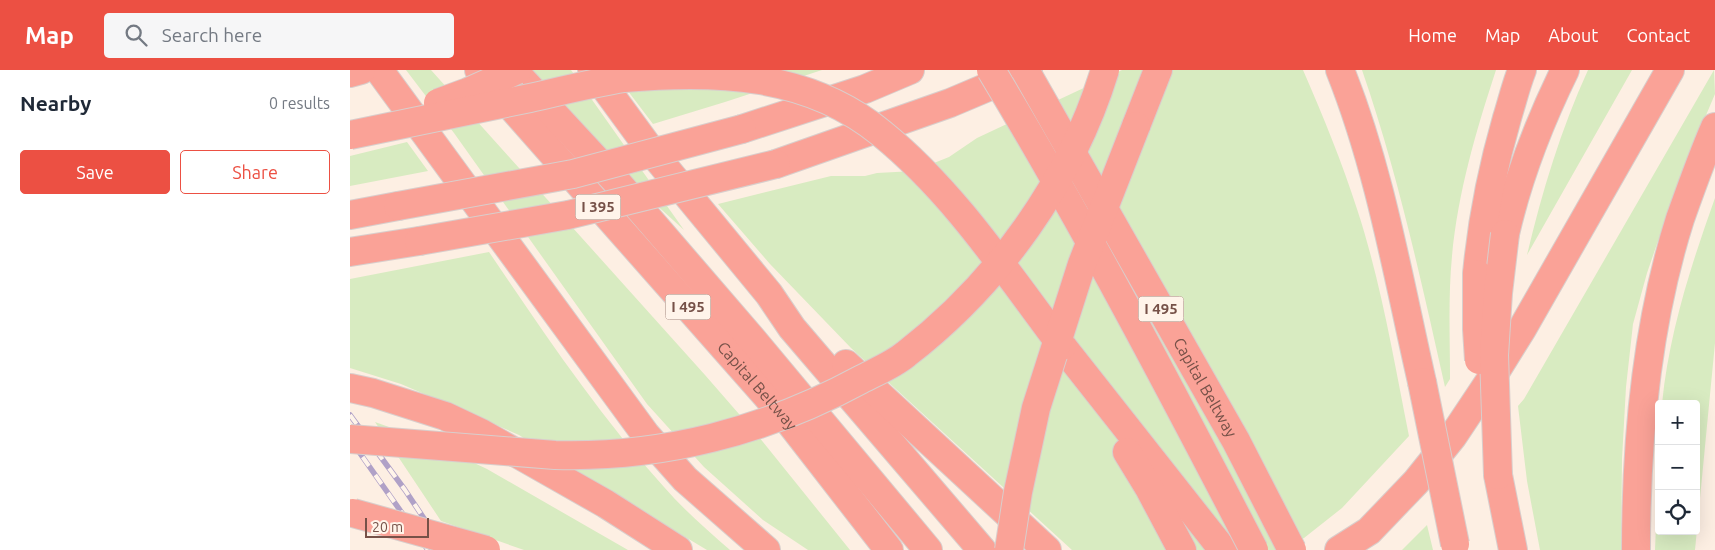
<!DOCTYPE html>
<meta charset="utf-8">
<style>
:root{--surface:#fff;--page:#f6f6f7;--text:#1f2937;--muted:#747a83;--line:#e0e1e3;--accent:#ec5043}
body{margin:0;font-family:Ubuntu,sans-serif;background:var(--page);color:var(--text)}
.controls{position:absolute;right:15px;bottom:15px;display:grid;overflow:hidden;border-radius:5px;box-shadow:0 5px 20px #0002}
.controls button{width:45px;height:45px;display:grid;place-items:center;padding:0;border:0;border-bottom:1px solid var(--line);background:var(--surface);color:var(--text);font:25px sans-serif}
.scale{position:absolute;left:15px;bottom:12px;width:64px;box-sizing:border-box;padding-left:5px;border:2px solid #765148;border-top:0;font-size:14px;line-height:18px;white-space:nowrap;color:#765148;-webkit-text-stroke:4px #fff4ea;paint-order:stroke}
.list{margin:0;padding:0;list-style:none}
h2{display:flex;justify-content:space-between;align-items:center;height:65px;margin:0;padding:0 20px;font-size:21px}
h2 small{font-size:16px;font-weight:400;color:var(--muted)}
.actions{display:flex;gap:10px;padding:15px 20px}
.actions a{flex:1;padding:11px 0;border:1px solid var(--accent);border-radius:5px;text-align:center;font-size:18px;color:var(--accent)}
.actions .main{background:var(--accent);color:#fff}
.icon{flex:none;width:28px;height:28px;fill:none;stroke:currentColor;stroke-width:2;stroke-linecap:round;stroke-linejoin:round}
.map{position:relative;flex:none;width:1365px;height:480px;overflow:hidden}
header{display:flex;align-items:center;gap:30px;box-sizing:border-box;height:70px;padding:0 25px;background:var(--accent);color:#fff}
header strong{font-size:24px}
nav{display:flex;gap:28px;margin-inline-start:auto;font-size:18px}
.search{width:350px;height:45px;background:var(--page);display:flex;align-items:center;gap:12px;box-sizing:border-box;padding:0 18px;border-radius:5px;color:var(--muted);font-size:19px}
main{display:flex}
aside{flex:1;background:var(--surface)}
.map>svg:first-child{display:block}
</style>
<header>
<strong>Map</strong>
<div class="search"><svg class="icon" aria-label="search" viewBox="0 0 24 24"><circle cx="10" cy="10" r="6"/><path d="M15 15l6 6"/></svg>Search here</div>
<nav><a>Home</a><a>Map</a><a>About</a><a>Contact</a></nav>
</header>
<main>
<aside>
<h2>Nearby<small>0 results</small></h2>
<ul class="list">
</ul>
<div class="actions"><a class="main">Save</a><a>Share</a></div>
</aside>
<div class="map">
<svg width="1365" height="480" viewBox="0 0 1365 480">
<rect width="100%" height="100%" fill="#fdefe3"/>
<path fill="#d8ebc1" d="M56 0H81L355 305 409 367 500 480H458L413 450 354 397 297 334 104 63Z
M182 0H221L334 160 302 131Z
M262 0H472L375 32 303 54Z
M772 0H953C973 46 992 92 1007 139 1031 212 1044 291 1059 366L992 438 954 468 934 480H722L501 278 420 194 368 134 481 106H515L527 103 564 101 599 87 627 68Z
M1012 0H1146C1126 61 1108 122 1102 186 1098 227 1100 269 1100 309L1095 317C1071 210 1048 104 1012 0Z
M1238 0H1282L1177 185C1192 122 1211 59 1238 0Z
M1364 0 1365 24 1331 104 1297 203 1283 254 1276 317 1272 389 1271 480H1190L1177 411 1168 336 1174 329Z
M57 72 78 101 0 116V86Z
M1365 128V273L1345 480H1305L1309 386V461H1346V334H1312C1319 263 1341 195 1365 128Z
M139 182C194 263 248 344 314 417 334 440 357 460 380 480H357L230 404 169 365 51 314 0 298V209Z
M25 352 75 370 137 399 278 480H174L91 451Z
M1077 455 1083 480H1052Z"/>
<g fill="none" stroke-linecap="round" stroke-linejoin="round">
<g stroke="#d9cecc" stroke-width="30">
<g id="highway">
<path d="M29 0 296 365 335 409 416 480"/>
<path id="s1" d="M129 0 438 350 539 480"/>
<path d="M163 0 265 110 402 269 578 480"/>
<path d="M242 0 302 82 419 224 442 258 632 480"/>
<path d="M990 0C1030 100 1048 207 1072 312"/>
<path d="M0 3 11 0"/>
<path d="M786 56 808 0"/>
<path d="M392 59 515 19 560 0"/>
<path d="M426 94 600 33 678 0"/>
<path d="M0 145 48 136"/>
<path d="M1155 164C1168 107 1189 53 1215 0"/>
<path d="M0 182 69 171"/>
<path d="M1127 204C1132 150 1142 100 1157 48 1162 32 1166 15 1172 0"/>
<path d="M712 276 873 480"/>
<path d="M496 294 697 480"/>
<path d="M0 318 23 323 95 346 131 363 256 434 328 480"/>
<path d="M777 382 799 418 832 480"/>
<path d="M1148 405 1163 480"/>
<path d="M989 480 1019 461 1066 412 1103 366 1139 312 1172 259 1320 0"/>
<path d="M1286 480C1286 371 1297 253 1330 149 1341 118 1352 87 1365 57"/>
</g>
</g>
<use href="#highway" stroke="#faa297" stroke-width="28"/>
<g stroke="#b0a1c7" stroke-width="5.5">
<path id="rail" d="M0 345 55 420 95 480
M0 369 78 480"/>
</g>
<use href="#rail" stroke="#fff4ea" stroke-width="4" stroke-dasharray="11" stroke-linecap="butt"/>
<g stroke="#d9cecc" stroke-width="30" stroke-linecap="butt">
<g id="highway-bridge">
<path d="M641 0C735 156 820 318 904 480"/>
<path id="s2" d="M675 0 886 371 942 480"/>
<path d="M88 33 118 22 167 0"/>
<path d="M0 65C60 53 120 40 180 28 211 21 243 13 274 8 365 0 458 3 531 63 604 122 656 202 712 276"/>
<path d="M48 136 223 104 392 59"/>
<path d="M69 171 218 145 426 94"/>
<path d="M1127 204V259L1129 290"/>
<path d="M1072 312 1105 474"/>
<path d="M0 369 205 385C312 388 416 361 510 310 525 302 543 295 556 284 648 213 721 111 755 0"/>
<path d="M1148 405 1144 285 1148 223 1155 164"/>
<path d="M3 443 136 480"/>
<path d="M659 480 668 422 686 338 732 194 786 56"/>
</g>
</g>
<use href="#highway-bridge" stroke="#faa297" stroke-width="28"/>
</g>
<g text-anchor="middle" stroke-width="5" stroke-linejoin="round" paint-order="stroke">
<g fill="#fff4ea" stroke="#9f8279" stroke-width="1">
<rect x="225.5" y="124.5" width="45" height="25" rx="4"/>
<rect x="315.5" y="224.5" width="45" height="25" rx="4"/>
<rect x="788.5" y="226.5" width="45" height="25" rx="4"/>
</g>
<g font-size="15" font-weight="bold" fill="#765148">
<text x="248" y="142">I 395</text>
<text x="338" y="242">I 495</text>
<text x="811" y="244">I 495</text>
</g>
<g font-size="16" fill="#765148" stroke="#fff4ea">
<text dy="6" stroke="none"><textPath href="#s1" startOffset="421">Capital Beltway</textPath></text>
<text dy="6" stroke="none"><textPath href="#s2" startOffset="365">Capital Beltway</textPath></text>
</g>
</g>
</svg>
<div class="controls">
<button>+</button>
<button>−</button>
<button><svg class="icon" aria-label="locate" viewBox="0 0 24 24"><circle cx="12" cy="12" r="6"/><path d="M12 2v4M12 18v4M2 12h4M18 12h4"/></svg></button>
</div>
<div class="scale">20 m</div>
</div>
</main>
